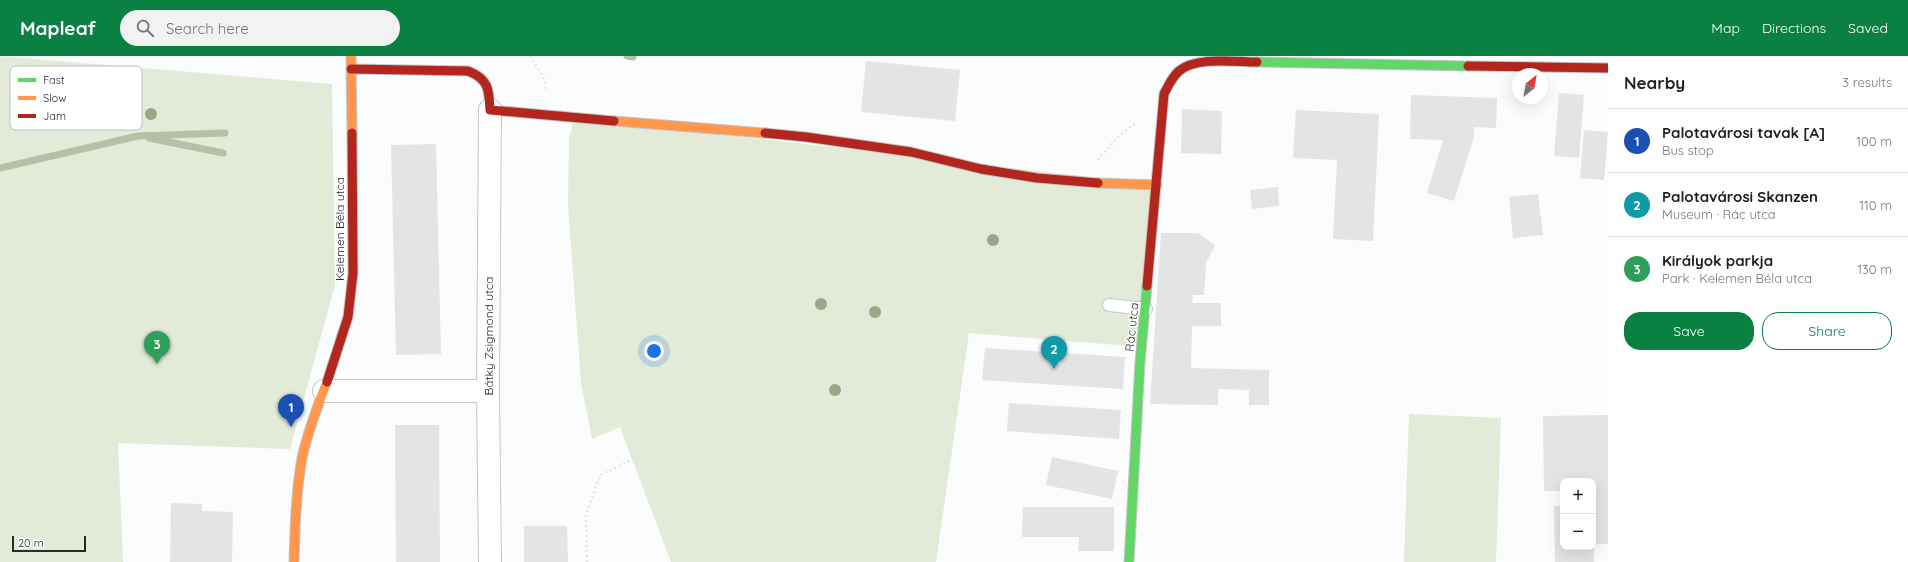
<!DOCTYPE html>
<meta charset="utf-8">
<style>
:root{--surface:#fff;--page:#f2f2f2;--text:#202124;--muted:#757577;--line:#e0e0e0;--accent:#0b8043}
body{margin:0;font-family:Quicksand,sans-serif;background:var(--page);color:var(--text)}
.controls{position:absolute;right:12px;bottom:12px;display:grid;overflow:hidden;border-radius:8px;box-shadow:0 4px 16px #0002}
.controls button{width:36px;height:36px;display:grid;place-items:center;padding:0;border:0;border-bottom:1px solid var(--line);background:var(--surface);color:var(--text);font:20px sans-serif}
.compass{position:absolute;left:1512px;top:12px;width:36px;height:36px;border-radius:50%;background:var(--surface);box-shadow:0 4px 16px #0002;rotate:31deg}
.scale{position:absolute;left:12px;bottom:10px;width:74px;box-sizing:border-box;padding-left:4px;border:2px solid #28292c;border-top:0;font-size:11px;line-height:14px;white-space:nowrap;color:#28292c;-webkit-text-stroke:3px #fff;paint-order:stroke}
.you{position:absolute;left:654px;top:295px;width:14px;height:14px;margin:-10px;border:3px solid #fff;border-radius:50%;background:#1a73e8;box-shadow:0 0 0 6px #1a73e833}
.badge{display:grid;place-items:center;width:26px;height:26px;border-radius:50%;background:var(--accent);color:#fff;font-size:13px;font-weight:700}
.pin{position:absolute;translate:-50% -33px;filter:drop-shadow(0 1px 2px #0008)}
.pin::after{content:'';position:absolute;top:21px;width:14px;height:12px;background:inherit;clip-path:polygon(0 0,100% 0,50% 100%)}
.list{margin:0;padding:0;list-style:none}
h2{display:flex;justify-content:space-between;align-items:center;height:52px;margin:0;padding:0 16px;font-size:17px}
h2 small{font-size:13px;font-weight:400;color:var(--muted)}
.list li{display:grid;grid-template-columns:26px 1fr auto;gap:12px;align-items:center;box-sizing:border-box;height:64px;padding:0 16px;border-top:1px solid var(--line)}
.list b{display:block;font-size:15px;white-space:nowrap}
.list p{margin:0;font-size:13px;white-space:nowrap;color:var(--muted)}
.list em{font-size:13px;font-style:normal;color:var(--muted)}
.actions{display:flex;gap:8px;padding:12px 16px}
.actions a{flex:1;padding:9px 0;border:1px solid var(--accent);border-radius:16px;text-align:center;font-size:14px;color:var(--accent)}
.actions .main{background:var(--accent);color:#fff}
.icon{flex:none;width:22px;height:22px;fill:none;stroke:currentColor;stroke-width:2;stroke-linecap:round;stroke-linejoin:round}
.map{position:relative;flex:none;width:1608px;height:506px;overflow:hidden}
header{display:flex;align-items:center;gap:24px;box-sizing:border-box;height:56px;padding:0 20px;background:var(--accent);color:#fff}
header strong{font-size:19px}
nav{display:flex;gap:22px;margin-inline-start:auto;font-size:14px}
.search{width:280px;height:36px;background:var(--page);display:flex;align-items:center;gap:10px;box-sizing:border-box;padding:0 14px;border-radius:22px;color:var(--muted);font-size:15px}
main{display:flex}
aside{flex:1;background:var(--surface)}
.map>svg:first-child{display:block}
</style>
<header>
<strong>Mapleaf</strong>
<div class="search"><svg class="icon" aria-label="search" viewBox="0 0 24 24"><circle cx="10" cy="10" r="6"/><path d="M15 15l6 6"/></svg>Search here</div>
<nav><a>Map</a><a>Directions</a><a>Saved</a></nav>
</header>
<main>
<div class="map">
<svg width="1608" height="506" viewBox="0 0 1608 506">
<rect width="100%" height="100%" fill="#fbfcfd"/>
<path fill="#e3ead8" d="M0 0 332 28 335 229 290 393 118 387 123 506H0Z
M574 61 1157 129 1142 291 969 277 936 506H671L620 371 592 383 581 327 568 149 569 83Z
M1409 358 1501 362 1496 506H1404Z"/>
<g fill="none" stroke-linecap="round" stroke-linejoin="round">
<path stroke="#b6c0a7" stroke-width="7" d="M627 0 633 1
M149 82 223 97
M0 112 138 80 225 77"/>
</g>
<path fill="#e3e4e6" d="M866 5 960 14 955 65 861 56Z
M1559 37 1584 39 1579 102 1554 100Z
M1411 39 1497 42 1496 72 1474 71V81L1454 145 1427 137 1443 84 1410 83Z
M1182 53 1222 55 1221 98 1181 97Z
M1296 54 1379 58 1373 185 1333 183 1337 104 1293 102Z
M1584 74 1608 76 1604 124 1580 122Z
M436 88 441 298 396 299 391 89Z
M1278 131 1279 150 1252 153 1250 134Z
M1538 138 1543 179 1513 182 1509 141Z
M1161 177H1198L1215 189 1206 207 1204 239H1193L1192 247H1221V270H1192L1191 312 1269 314V349H1249V334L1218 333V349L1150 348Z
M985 292 1125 301 1123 333 982 324Z
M1009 347 1121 354 1119 383 1007 375Z
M1608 359V488H1593V425H1563V435H1544L1543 360Z
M395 369H439L440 506H396Z
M1052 401 1118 415 1112 443 1046 429Z
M171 447 202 448V455L233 456 232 506H170Z
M1554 450H1563V491H1594V506H1555Z
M1023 451H1114V495H1078L1079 481H1022Z
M524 470H567L568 506H524Z"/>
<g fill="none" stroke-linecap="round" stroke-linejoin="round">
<g stroke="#c6c6c8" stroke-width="14">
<path id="lane" d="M1109 249 1146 253"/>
</g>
<g stroke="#c6c6c8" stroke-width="24">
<path id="street" d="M490 54 488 335 490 506
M324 335H488"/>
</g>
<g stroke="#c6c6c8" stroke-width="11">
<path id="fast" d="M1257 6 1468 10
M1129 506 1140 306 1147 230"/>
</g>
<g stroke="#c6c6c8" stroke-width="11">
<path id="slow" d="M351 0 352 77
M614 65 765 77
M1098 127 1157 129
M294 506C295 472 296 436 302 402 308 376 317 351 327 326"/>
</g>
<g stroke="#c6c6c8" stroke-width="11">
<path id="jam" d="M1468 10 1608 12
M351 13 468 15C489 23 489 34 490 54L614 65
M765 77 806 81 911 96 981 113 1037 122 1098 127
M1147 230 1164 38C1168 30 1172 21 1179 15 1197 0 1235 6 1257 6
M327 326 348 261 353 217 352 77"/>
</g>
<path stroke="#e6e6e6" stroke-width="2.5" stroke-dasharray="2 3" stroke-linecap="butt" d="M530 0 543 21 547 35
M0 32 326 59
M1098 104 1117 82 1137 66
M587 506 586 460 600 419 943 256 982 232 1059 148
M916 506 934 378 938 294 957 259 979 235"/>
<use href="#lane" stroke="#feffff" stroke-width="12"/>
<use href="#street" stroke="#feffff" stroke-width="22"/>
<use href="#fast" stroke="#63d668" stroke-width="9"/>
<use href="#slow" stroke="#ff974d" stroke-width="9"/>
<use href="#jam" stroke="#b3261e" stroke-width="9"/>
</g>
<g fill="#9ba688">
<circle cx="151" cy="58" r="6"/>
<circle cx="993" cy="184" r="6"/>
<circle cx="821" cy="248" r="6"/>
<circle cx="875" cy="256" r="6"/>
<circle cx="835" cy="334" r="6"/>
</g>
<g text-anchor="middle" stroke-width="3" stroke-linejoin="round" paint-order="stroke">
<g font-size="12" fill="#28292c" stroke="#fff">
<text transform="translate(340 173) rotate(-90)" y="4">Kelemen Béla utca</text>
<text transform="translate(1132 271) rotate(-84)" y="4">Rác utca</text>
<text transform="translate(489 280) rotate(-90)" y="4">Bátky Zsigmond utca</text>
</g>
</g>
<rect x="10" y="10" width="132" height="64" rx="6" fill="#fff" stroke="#bebfc0" stroke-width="1"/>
<rect x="18" y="22" width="18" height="4" fill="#63d668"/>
<rect x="18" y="40" width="18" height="4" fill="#ff974d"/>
<rect x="18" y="58" width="18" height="4" fill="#b3261e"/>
<g font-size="11" fill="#28292c">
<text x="43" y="28">Fast</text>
<text x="43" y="46">Slow</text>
<text x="43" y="64">Jam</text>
</g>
</svg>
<div class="controls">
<button>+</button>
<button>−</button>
</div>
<svg class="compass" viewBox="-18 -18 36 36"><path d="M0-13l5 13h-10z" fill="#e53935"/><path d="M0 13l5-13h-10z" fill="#757577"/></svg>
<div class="scale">20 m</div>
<div class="you"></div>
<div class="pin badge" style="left:291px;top:371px;background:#1a4fb4">1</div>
<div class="pin badge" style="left:1054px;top:313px;background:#0f9aa8">2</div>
<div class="pin badge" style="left:157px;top:308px;background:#2e9e5b">3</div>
</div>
<aside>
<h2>Nearby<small>3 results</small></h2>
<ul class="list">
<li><span class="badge" style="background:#1a4fb4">1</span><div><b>Palotavárosi tavak [A]</b><p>Bus stop</p></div><em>100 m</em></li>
<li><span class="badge" style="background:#0f9aa8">2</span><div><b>Palotavárosi Skanzen</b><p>Museum · Rác utca</p></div><em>110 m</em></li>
<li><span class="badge" style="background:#2e9e5b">3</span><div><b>Királyok parkja</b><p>Park · Kelemen Béla utca</p></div><em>130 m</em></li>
</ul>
<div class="actions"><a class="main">Save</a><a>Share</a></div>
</aside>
</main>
